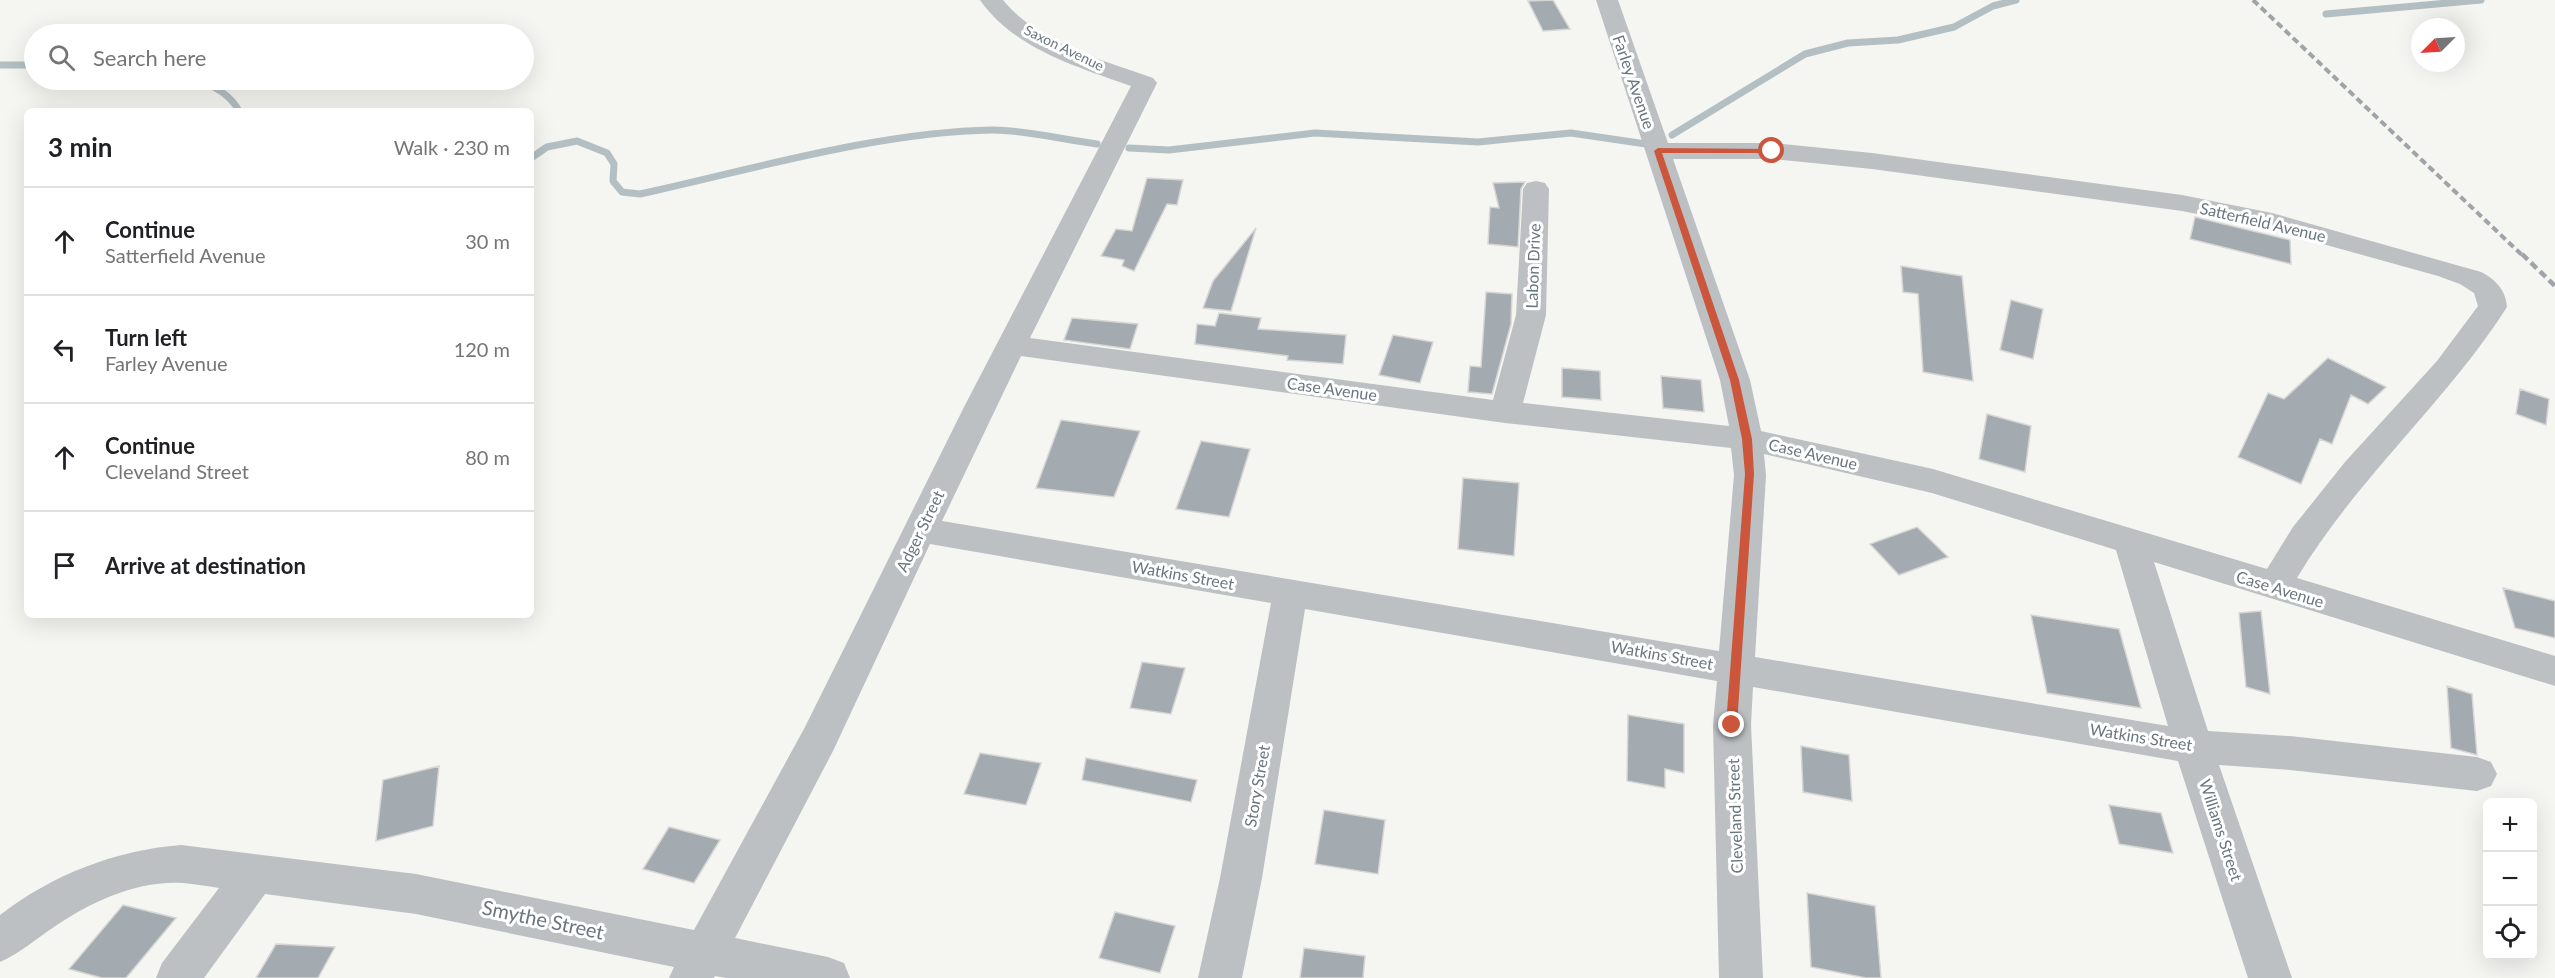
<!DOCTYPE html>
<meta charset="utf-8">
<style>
:root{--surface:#fff;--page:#f6f6f6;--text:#202124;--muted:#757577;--line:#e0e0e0}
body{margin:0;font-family:Lato,sans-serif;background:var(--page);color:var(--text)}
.controls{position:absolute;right:18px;bottom:18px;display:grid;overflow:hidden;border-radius:9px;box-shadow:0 6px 24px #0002}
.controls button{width:54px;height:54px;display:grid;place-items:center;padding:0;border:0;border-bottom:2px solid var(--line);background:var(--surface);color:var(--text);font:30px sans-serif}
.compass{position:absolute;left:2411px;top:18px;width:54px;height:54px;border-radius:50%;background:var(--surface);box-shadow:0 6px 24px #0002;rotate:246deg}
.stop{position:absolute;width:18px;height:18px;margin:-14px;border:4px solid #cc563b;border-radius:50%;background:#fff}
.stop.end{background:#cc563b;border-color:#fff;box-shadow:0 2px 6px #0008}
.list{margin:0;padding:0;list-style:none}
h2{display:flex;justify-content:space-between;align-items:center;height:78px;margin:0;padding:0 24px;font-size:26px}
h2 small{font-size:20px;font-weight:400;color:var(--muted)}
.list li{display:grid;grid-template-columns:39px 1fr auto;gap:18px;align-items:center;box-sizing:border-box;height:108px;padding:0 24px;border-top:2px solid var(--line)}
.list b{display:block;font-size:22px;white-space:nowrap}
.list p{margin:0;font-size:20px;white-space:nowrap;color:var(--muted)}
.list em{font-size:20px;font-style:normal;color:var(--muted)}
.icon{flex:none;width:33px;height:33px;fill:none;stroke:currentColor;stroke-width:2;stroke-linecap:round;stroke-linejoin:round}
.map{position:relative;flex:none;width:2555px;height:978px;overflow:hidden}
.search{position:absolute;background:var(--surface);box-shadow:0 6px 24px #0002;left:24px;top:24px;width:510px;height:66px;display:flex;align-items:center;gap:15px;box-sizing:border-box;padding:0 21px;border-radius:33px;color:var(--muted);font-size:22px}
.panel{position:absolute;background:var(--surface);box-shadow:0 6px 24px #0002;left:24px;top:108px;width:510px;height:510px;border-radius:9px}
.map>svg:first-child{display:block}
</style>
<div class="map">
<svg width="2555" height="978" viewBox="0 0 2555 978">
<rect width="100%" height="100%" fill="#f5f5f2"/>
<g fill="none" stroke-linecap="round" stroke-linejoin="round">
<path stroke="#b3bfc2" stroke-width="7" d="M2326 14 2481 0
M0 65H34
M195 80C213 85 230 94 239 111
M1672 135 1805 54 1848 43 1898 40 1954 27 1993 6 2016 0
M1129 148 1169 150 1315 133 1478 142 1571 133 1646 144
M531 158 547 147 577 141 607 153 614 164 613 181 622 192 640 194C754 169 877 132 993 130 1024 130 1065 140 1097 144"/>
</g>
<path fill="#a4abb0" stroke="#d6d6d5" stroke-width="1.5" d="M1553 0 1570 29 1543 31 1528 1Z
M1147 178 1183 180 1177 205 1167 204 1134 271 1122 266 1124 260 1101 256 1116 229 1132 231Z
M1525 182 1521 189 1518 247 1488 244 1490 207 1499 208 1493 183Z
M2195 217 2290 240 2291 264 2190 239Z
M1256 228 1231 311 1203 308 1213 281Z
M1901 266 1962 276 1973 381 1923 372 1918 294 1903 292Z
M1486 292 1512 294 1511 324 1492 394 1468 392 1470 366 1481 367Z
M2011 300 2043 309 2033 359 2000 350Z
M1219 313 1261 318 1258 329 1346 335 1343 364 1287 360 1288 356 1195 344 1197 324 1215 326Z
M1072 318 1138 324 1130 349 1064 340Z
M1393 335 1433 342 1420 383 1379 375Z
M2328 358 2386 387 2368 404 2351 395 2332 444 2320 439 2301 484 2238 457 2268 393 2284 399Z
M1562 368 1600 371 1601 400 1562 397Z
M1661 376 1701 380 1704 412 1663 408Z
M2520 389 2549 399 2546 425 2516 414Z
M1987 414 2031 426 2025 472 1979 459Z
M1061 420 1140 431 1114 497 1036 488Z
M1201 441 1250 449 1229 517 1176 509Z
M1463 478 1519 483 1514 556 1458 549Z
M1917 527 1948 557 1899 575 1870 544Z
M2503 588 2555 601V638L2515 628Z
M2261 611 2270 694 2246 687 2239 613Z
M2031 615 2119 629 2141 708 2047 693Z
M1142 662 1185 668 1171 714 1130 708Z
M2447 686 2472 694 2477 755 2451 748Z
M1628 715 1684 724V773L1665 769V788L1627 781Z
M1801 746 1849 755 1852 801 1803 792Z
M980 753 1041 763 1026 805 964 794Z
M1086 758 1197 780 1191 802 1082 780Z
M439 766 433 826 376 841 383 780Z
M2109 805 2161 813 2173 853 2119 844Z
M1324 810 1385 820 1378 874 1315 864Z
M669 827 720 840 694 883 643 869Z
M1807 893 1875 906 1881 978H1866L1811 967Z
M123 905 176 918 126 978H102L69 969Z
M1115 912 1175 926 1160 973 1099 958Z
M276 944 335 947 318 978H256Z
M1304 948 1365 956 1363 978H1300Z"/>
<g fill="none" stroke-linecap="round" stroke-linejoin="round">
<path fill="#bcc0c3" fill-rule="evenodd" d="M980 0H1003C1038 43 1103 60 1153 78L1157 83 1030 338 1493 400 1516 315 1523 189 1527 183 1536 181 1545 183 1549 189 1546 315 1523 403 1729 426 1720 380 1596 0H1618L1668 143H1772L1872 153 2182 195 2272 213 2481 272C2495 279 2506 290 2507 307 2445 404 2356 479 2297 578L2555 656V686L2154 562 2208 731 2290 736 2477 757 2491 762 2497 774 2491 786 2477 791 2290 770 2219 765 2292 978H2248L2178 761 1753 687 1751 725 1763 978H1719L1713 725 1717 681 1305 609 1262 878 1242 978H1198L1220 878 1271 603 930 544 833 751 735 938 828 957 844 963 850 978H726L715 976 714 978H669L674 967 416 914 265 894 204 978H156L162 963 219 888C207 886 195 884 183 883 138 880 90 902 54 927 36 939 20 953 0 962V915C52 875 115 850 181 845L416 874 694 930 805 727 964 407 1131 86C1078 67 1014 49 980 0ZM1673 159H1772L1872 169 2182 211 2258 226 2438 276 2460 284 2474 293 2478 306 2437 361 2345 462 2293 527 2267 569 1933 469 1761 431 1750 380ZM1021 356 1505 423 1731 448 1734 475 1719 651 942 521ZM1764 454 1932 493 2116 550 2168 726 1755 657 1766 475Z"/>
<path stroke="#9fa4a8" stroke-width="4" stroke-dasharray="7 4" stroke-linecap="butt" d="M2253 0 2523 256"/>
<path stroke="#9fa4a8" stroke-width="4.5" stroke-dasharray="8 4.5" stroke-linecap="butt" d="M2522 254 2555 286"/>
</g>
<path fill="#cc563b" d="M1658 148 1772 149 1776 151 1772 153H1662L1739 380 1752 439 1754 474 1737 725 1732 730 1726 725 1745 474 1742 439 1730 380 1654 151Z"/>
<g text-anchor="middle" stroke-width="6" stroke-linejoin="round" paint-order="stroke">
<g font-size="14" fill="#68767f" stroke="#fff">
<text transform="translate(1064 48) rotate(26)" y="5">Saxon Avenue</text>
</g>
<g font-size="16" fill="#68767f" stroke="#fff">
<text transform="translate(1634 82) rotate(71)" y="6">Farley Avenue</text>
<text transform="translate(2263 222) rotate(13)" y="6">Satterfield Avenue</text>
<text transform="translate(1533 266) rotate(-88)" y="6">Labon Drive</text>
<text transform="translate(1332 389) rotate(8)" y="6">Case Avenue</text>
<text transform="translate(1813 454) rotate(13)" y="6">Case Avenue</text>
<text transform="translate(920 531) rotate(-64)" y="6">Adger Street</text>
<text transform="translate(1183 575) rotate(10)" y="6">Watkins Street</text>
<text transform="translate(2280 589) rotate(17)" y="6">Case Avenue</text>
<text transform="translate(1662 655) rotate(10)" y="6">Watkins Street</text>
<text transform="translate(2141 737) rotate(9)" y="6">Watkins Street</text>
<text transform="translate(1257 786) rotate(-80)" y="6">Story Street</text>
<text transform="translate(1735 816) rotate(-92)" y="6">Cleveland Street</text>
<text transform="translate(2221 830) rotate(72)" y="6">Williams Street</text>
</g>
<g font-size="20" fill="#68767f" stroke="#fff">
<text transform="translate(543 920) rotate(12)" y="7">Smythe Street</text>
</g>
</g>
</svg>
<div class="controls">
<button>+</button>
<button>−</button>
<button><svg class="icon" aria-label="locate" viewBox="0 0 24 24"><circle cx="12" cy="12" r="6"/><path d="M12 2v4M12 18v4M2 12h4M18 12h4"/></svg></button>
</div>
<svg class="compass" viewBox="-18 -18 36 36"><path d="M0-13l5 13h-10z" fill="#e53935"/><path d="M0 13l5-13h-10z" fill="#757577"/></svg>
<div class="stop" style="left:1772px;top:151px"></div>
<div class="stop end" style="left:1732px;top:725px"></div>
<div class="search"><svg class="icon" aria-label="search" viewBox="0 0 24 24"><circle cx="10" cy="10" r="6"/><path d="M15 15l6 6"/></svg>Search here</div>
<section class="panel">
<h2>3 min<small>Walk · 230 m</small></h2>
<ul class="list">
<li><svg class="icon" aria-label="ahead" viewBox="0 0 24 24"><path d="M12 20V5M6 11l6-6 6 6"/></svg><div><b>Continue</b><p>Satterfield Avenue</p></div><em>30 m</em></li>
<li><svg class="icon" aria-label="left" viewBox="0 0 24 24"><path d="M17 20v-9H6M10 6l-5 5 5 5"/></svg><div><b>Turn left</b><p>Farley Avenue</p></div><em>120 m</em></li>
<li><svg class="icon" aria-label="ahead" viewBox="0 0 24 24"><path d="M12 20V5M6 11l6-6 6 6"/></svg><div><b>Continue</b><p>Cleveland Street</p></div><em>80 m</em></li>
<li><svg class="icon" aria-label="arrive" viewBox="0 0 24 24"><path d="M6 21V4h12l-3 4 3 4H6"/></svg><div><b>Arrive at destination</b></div></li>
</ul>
</section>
</div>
